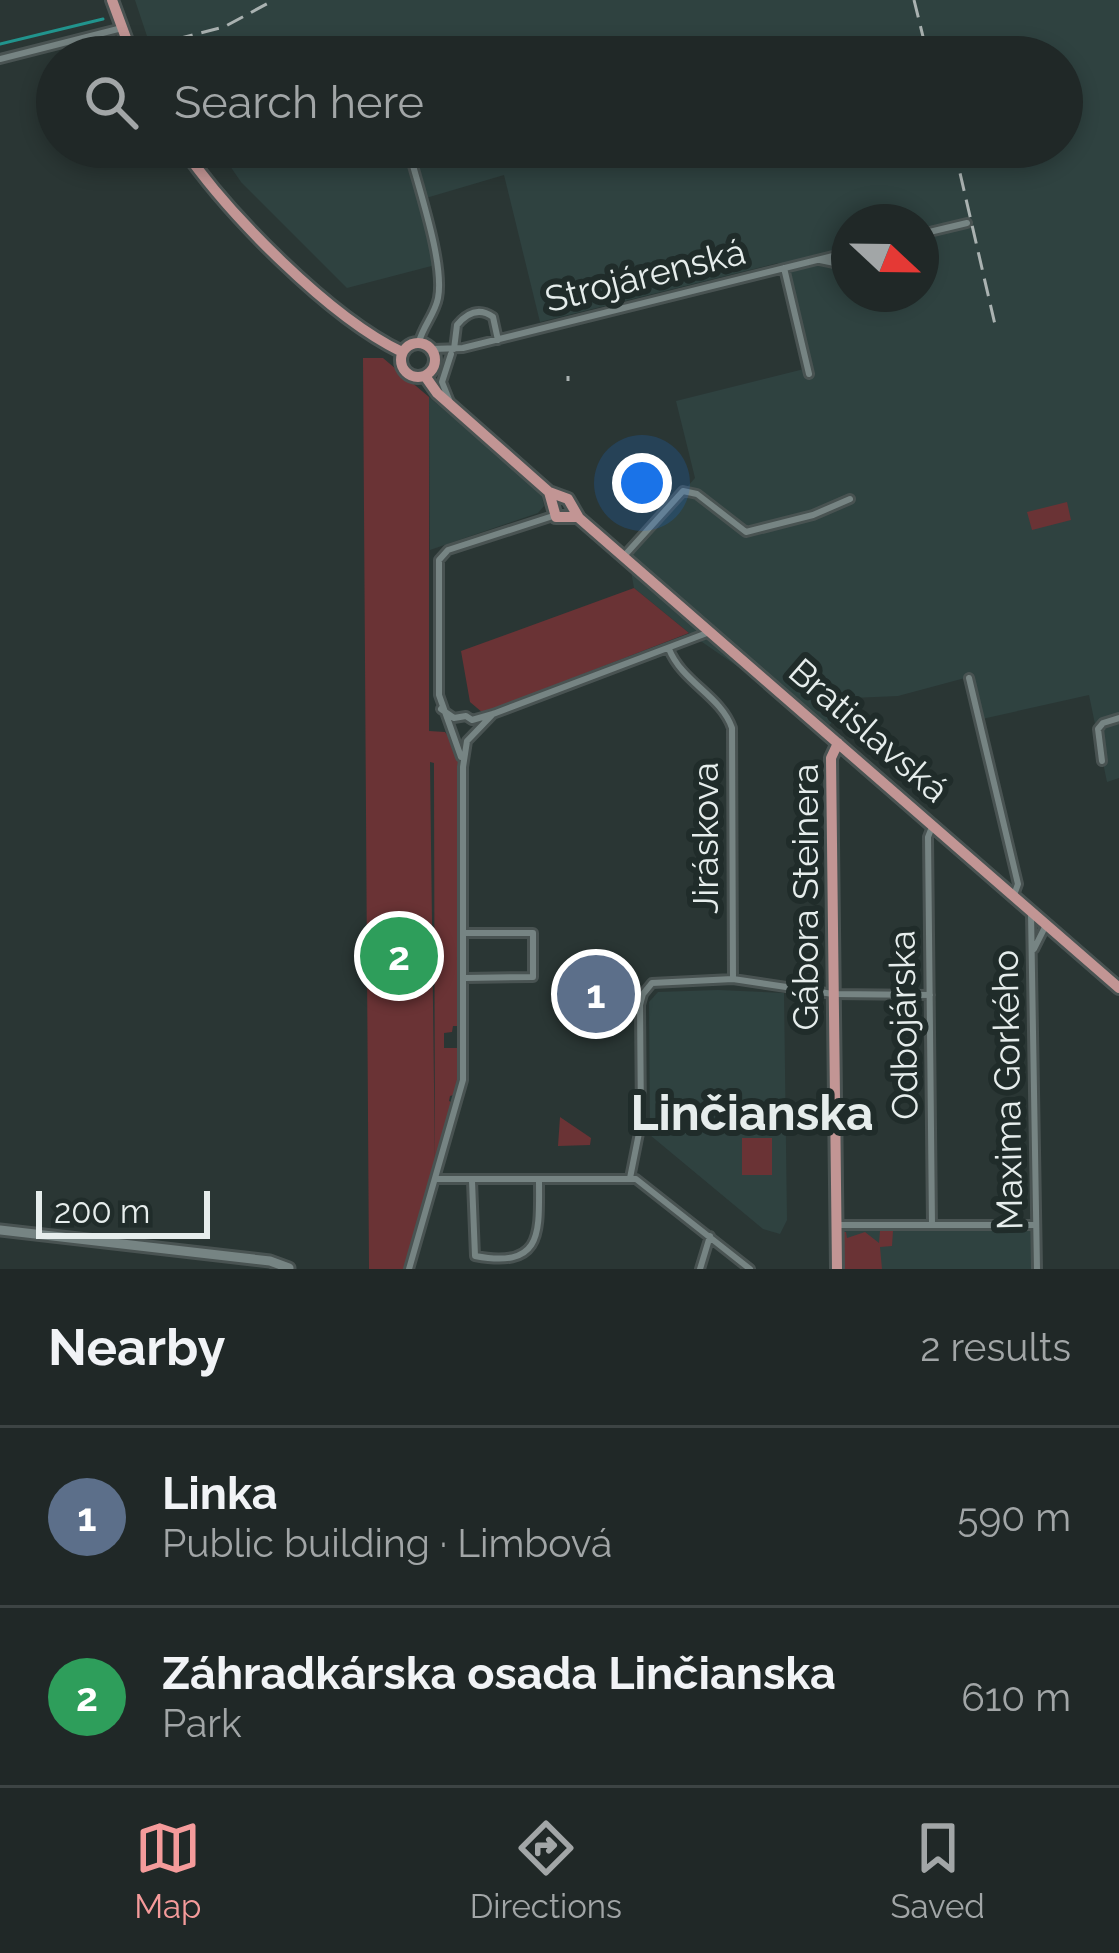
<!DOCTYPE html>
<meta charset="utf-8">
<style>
:root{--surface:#202827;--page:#28302f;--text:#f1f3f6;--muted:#a2a6a7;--line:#3d4444;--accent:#f59b9b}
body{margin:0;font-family:Raleway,sans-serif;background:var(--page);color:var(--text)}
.compass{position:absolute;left:831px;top:204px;width:108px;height:108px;border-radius:50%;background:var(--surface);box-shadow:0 6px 18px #0003;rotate:112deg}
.scale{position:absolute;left:36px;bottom:30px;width:174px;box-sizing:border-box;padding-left:12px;border:6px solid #e6edec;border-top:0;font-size:33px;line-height:42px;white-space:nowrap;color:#e6edec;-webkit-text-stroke:9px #202c2a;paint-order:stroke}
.you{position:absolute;left:642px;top:483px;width:42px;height:42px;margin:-30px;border:9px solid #fff;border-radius:50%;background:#1a73e8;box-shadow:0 0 0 18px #1a73e833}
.badge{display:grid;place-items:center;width:78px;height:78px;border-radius:50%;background:var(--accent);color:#fff;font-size:39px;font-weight:700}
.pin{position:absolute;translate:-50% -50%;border:6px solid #fff;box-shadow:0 3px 12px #0006}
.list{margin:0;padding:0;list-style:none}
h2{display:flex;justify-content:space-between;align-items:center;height:156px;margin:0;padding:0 48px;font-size:51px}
h2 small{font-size:39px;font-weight:400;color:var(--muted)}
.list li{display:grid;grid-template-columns:78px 1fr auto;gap:36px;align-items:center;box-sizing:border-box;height:180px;padding:0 48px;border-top:3px solid var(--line)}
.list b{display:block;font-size:45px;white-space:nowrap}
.list p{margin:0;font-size:39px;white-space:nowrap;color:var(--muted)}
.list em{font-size:39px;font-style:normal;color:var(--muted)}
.icon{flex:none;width:66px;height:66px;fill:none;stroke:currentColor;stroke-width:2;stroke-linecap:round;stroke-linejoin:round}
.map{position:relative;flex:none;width:1119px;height:1269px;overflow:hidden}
.search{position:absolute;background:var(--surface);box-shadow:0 6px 18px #0003;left:36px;right:36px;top:36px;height:132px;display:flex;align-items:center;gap:30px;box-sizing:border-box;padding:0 42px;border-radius:66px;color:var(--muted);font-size:45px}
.sheet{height:516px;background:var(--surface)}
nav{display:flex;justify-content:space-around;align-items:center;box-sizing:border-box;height:168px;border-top:3px solid var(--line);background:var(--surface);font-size:33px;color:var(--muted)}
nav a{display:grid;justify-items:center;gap:6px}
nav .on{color:var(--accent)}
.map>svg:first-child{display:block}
</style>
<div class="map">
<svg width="1119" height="1269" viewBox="0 0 1119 1269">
<rect width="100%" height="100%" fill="#2a3634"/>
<path fill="#2f4240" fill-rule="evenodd" d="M135 0H1119V778L1107 782 1089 695 982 719 965 678 898 696 852 698 827 728 689 633 634 588 628 554 695 478 676 401 804 369 778 263 540 322 504 175 426 198 443 263 347 288 241 182 217 147H1062V57H154ZM849 222H921V294H849Z
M429 397 541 492 544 506 538 513 430 550Z
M718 990 784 993 787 1220 780 1234 763 1229 650 1135 649 1002 658 992Z
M840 1229 1032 1231V1269H840Z"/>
<path fill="#6a3335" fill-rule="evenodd" d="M363 358H383L429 397V731L445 732 458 750 460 765 461 1031 459 1026H453L452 1032 444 1033V1048H461L458 1087 457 1094 450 1096 449 1101 455 1104 406 1269H369ZM430 762 434 763V779L435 1165Z
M1067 502 1071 520 1032 530 1027 512Z
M634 588 689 633 483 713 470 702 461 651Z
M560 1117 591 1138 590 1145 558 1146Z
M742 1138H772V1175H742Z
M880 1231H893L892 1246 880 1247 882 1269H843L842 1232H846L847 1238 865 1232 879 1243Z"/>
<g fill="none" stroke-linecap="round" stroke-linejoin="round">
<path stroke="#21948d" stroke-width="3" d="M0 44 103 19"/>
<g stroke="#495352" stroke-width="12">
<path id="street" d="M0 59 122 28
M408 147C417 184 445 263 438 298 435 314 423 326 419 342
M921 234 967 223
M820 260 849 266
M784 268 809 374
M432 349 463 348 849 252
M454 349 457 325C467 313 479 307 493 317L498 340
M450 402 442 382 451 354
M624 556 683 491 697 494 746 532 813 515 850 499
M669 649C682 682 721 696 732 728L733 979
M969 678 1018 884 1014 895
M441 709 454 718 466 716 472 720 493 714 707 633
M461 757 439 695V560L448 550 553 516
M1102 761 1098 729 1103 723 1119 718
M932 827 928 837 932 1225
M1031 913 1037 1269
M463 933H533V977L465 978
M1034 949 1046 925
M630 1178 641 1123 640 1005 643 994 652 983 733 979 833 994 930 995
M438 1179H636L750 1269
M472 1181 475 1256C544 1269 539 1232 539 1179
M837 1225H1036
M409 1269 463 1080V767L467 741 493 714
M700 1269 710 1236"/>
</g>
<g stroke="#495352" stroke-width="15">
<path id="secondary" d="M0 1230 270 1261 289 1268"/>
</g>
<g stroke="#495352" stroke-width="16">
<path id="primary" d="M112 0 133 57
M182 147C228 214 329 317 402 352
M401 360a17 17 0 1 1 34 0a17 17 0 1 1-34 0Z
M425 376 437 393 549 492 568 499 579 518 1119 988
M549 492 556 517H578
M837 1269 831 758 838 743"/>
</g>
<use href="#street" stroke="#768483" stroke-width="6"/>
<use href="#secondary" stroke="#768483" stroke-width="9"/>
<use href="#primary" stroke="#c29594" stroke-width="10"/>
<path stroke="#aab2b1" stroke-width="3" stroke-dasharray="18 9" stroke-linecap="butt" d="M914 0 928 57
M149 46 224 27 274 0
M954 147 996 329
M568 376V381"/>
</g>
<g text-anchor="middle" stroke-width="12" stroke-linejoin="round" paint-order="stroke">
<g font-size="36" fill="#e6edec" stroke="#202c2a">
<text transform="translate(645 275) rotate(-14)" y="13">Strojárenská</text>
<text transform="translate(869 730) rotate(41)" y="13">Bratislavská</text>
<text transform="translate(705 838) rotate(-90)" y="13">Jiráskova</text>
<text transform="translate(805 897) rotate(-90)" y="13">Gábora Steinera</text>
<text transform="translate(903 1025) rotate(-91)" y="13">Odbojárska</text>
<text transform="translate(1007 1090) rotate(-91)" y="13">Maxima Gorkého</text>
</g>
<g font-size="48" font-weight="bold" fill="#e6edec" stroke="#202c2a">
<text x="752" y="1130">Linčianska</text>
</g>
</g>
</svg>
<svg class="compass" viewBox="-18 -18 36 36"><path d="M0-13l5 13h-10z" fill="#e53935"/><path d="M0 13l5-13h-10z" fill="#a2a6a7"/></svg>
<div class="scale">200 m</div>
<div class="you"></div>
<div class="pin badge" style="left:596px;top:994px;background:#5c6f8a">1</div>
<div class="pin badge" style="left:399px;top:956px;background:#2e9e5b">2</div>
<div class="search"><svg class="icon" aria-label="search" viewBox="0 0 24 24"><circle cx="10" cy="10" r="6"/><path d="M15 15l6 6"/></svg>Search here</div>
</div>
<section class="sheet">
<h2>Nearby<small>2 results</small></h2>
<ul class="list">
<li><span class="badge" style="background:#5c6f8a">1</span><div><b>Linka</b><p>Public building · Limbová</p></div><em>590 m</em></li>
<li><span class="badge" style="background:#2e9e5b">2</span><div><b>Záhradkárska osada Linčianska</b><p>Park</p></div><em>610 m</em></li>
</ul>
</section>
<nav>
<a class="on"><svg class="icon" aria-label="map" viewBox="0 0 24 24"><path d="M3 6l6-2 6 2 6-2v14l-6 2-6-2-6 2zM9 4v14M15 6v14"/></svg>Map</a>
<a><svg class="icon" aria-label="directions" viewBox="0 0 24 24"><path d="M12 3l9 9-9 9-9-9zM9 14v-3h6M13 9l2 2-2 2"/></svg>Directions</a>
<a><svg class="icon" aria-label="saved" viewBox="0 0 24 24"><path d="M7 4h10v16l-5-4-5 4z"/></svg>Saved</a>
</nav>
